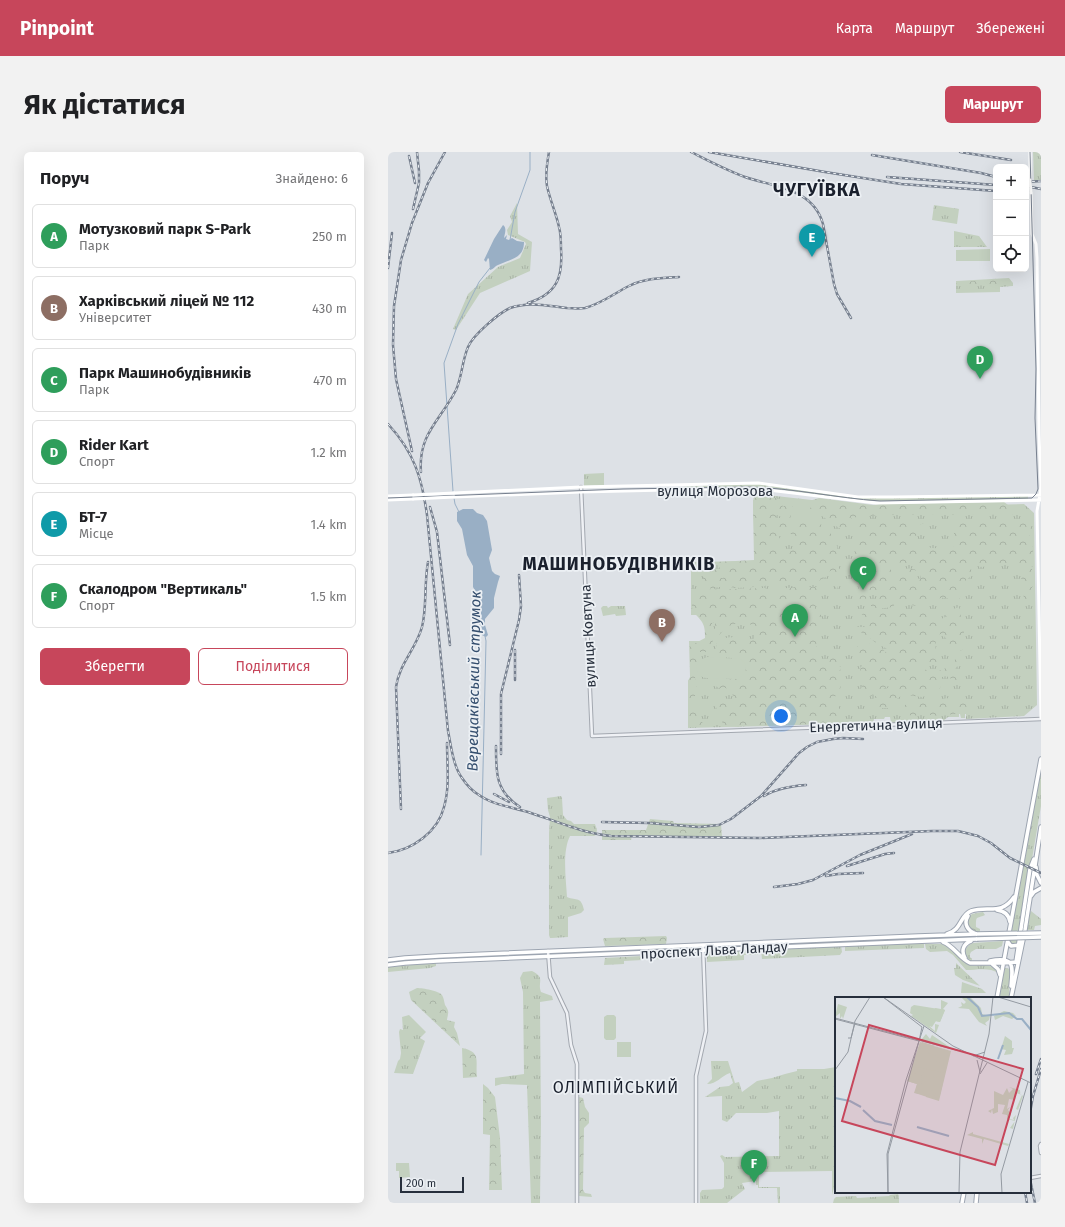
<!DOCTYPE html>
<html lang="uk">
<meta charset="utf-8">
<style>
:root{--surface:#fff;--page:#f2f2f2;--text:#202124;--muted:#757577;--line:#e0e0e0;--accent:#c7465b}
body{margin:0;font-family:"Fira Sans",sans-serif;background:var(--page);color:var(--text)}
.controls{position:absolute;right:12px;top:12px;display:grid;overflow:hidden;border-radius:6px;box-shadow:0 4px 16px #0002}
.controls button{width:36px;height:36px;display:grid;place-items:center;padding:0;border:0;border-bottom:1px solid var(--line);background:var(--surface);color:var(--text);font:20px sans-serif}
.scale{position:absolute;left:12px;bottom:10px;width:64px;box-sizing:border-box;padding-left:4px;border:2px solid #272f3c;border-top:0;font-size:11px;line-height:14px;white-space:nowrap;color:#272f3c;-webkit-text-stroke:3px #ecf0f4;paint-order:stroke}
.you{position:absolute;left:393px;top:564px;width:14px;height:14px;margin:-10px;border:3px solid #fff;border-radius:50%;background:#1a73e8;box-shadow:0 0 0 6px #1a73e833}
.badge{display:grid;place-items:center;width:26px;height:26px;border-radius:50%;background:var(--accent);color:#fff;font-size:13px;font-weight:700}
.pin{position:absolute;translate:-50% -33px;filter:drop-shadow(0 1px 2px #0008)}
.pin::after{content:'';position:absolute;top:21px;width:14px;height:12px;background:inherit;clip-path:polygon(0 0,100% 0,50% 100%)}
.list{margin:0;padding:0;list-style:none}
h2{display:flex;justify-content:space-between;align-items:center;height:52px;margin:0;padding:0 16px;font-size:17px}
h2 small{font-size:13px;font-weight:400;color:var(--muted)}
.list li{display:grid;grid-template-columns:26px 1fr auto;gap:12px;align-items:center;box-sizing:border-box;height:64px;margin:0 8px 8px;padding:0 8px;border:1px solid var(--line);border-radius:6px}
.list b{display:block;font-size:15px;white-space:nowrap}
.list p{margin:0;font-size:13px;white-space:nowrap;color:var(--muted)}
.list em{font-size:13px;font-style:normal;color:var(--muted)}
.actions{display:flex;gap:8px;padding:12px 16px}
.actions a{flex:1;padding:9px 0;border:1px solid var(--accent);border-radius:6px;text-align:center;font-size:14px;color:var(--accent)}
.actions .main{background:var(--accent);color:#fff}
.icon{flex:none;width:22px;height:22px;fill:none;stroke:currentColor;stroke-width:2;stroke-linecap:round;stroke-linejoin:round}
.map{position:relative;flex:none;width:653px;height:1051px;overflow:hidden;border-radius:6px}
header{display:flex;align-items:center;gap:24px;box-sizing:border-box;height:56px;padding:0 20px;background:var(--accent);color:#fff}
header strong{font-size:19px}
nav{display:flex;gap:22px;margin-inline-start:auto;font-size:14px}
.intro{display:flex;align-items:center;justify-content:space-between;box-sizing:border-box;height:96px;padding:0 24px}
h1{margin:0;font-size:28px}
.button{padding:10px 18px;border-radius:6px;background:var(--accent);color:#fff;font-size:14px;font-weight:700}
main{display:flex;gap:24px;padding:0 24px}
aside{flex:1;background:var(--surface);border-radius:6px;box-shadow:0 4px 16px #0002}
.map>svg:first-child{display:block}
</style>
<header>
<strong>Pinpoint</strong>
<nav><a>Карта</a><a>Маршрут</a><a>Збережені</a></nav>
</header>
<div class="intro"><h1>Як дістатися</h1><a class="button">Маршрут</a></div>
<main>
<aside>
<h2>Поруч<small>Знайдено: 6</small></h2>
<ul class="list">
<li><span class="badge" style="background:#2e9e5b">A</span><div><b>Мотузковий парк S-Park</b><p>Парк</p></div><em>250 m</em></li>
<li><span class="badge" style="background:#8d6e63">B</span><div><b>Харківський ліцей № 112</b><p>Університет</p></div><em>430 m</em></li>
<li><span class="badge" style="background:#2e9e5b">C</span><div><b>Парк Машинобудівників</b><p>Парк</p></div><em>470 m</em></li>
<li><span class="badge" style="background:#2e9e5b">D</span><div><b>Rider Kart</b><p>Спорт</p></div><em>1.2 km</em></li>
<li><span class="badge" style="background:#0f9aa8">E</span><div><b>БТ-7</b><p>Місце</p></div><em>1.4 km</em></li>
<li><span class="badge" style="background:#2e9e5b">F</span><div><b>Скалодром &quot;Вертикаль&quot;</b><p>Спорт</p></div><em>1.5 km</em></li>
</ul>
<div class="actions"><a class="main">Зберегти</a><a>Поділитися</a></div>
</aside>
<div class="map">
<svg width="653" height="1051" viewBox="0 0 653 1051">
<defs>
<pattern id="grass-tufts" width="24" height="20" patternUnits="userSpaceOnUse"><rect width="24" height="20" fill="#c3d0bf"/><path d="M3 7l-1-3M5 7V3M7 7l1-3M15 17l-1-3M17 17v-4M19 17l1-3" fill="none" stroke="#a8b3a5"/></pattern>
<pattern id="forest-crowns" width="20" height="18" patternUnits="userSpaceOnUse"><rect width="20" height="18" fill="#c3d0bf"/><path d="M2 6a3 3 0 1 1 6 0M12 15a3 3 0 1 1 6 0" fill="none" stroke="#a8b3a5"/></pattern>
</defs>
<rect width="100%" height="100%" fill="#dde1e6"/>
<path fill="url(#grass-tufts)" d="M645 0H653V28L646 29Z
M129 51 130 82 144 90 142 119 92 141 68 178 65 177 80 142 110 115 132 106 138 92 137 90 120 83 119 78 124 70 122 64Z
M546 53 571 57 569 72 544 68Z
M566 79 591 84 599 95H566Z
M621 126 625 131V134L612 135V140L568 141V129Z
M216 321V333L196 334V322Z
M371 332 472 346 640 344V347L486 349 469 348 379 336 296 337V334Z
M369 342 469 353 506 355 636 352 646 361 649 553 636 564 578 567V562H577V566H573L572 562H571V565H560L555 569 503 571 502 565H497L496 567H486L485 571 300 576V529L302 525 301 489H317V463H303V410L367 409 365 348 368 347Z
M215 454H219L220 456 223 454H237L238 463 228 464 227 462 215 464 213 456Z
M653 619V654L630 789 627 792 622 791V788Z
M173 644 174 646 175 663 179 668 183 669 186 672H207L209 678 208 683 206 684H182C174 700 178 727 179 745 189 749 193 744 196 758L193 761 180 765V785L164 786H162L161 783V681L162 665 160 658 159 646Z
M643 759 653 767V773L647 774 646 778H639L642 761Z
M615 789 614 794 608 797H588L583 800 582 802V805L584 807V809C574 805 575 795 585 791Z
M530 791 531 792H536V796L457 799V793Z
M537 792H553L559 793 579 812C591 817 600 809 610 819V821C602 815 588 818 578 818L565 803 559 799 542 800 538 797Z
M453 793 454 800 452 803 374 807 373 797 379 796 380 798 388 797 391 796Z
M370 797V803H356V808L319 810V799Z
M46 811H48V814L42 816 0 820V815Z
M568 811 592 834 575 828 567 823 566 816H568Z
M617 816 623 817 621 842V846H611Z
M144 819C158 826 149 830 153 840L164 844 165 848 152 850 153 971 152 1051H143L139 933 114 932 107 934V926L136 922 135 840 132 826 135 820Z
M574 830 594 837 598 841H573Z
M21 863 38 880 32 886 37 889 25 922 6 921 10 909 12 907 13 901 11 880 12 877 15 878 14 865Z
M323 909H340L347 931 351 930 354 940 369 929 384 926 397 922 409 919V917H436L448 915V1028L444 1043V1019L371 1020V1035H392V1051H390L389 1036H370V1033H368V1029L354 1031 357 1037 339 1051H312V1041L314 1038 334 1037 336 1035V1011L332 1004 334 1003 337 1005 391 1004V959L379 961H348L339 970 334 968V944L317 945 332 935 341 934 345 931 342 921C333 924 329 932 319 932L324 927Z
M510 1042 511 1044V1051H445L446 1047 448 1045 468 1044 469 1046 501 1044 502 1043Z"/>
<path fill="url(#forest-crowns)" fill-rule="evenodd" d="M611 128 612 133 568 134V130Z
M366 341 383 346H388L393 350 395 354 387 366H392L396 353 401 351C409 356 403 360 402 367L406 374H409V361L413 359 423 368 429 369 442 380 449 394V411L451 416V430L449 437 447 436V420L444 418 439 421 438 425 433 427 431 430 412 431 402 430 390 431 384 429 377 434 366 435 347 436 338 434 319 437 317 436 315 434V422L308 416 307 414 309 411 324 412 334 426H335L340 419 330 415 329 410 366 408 365 353ZM402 381 405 384 410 392 409 397 406 398 405 397 400 398 391 395 389 390 392 387 390 383 398 385Z
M431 346 485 353 492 352 616 350 620 353 630 357 629 360 623 363 588 362 560 363 550 362 519 363H492L469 365 464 366 461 369V372L464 373 480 370 479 374 475 378C467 376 459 379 451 376L420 354 418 350Z
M636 367 644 368 642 380 641 382C645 389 647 405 642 411L644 415V449L642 452 636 448C635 436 633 424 631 412L591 415V412L587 409H584L582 412 581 415 586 421 574 432 571 452H565L564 445 561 447C554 444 548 447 544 452H538L536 450 534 453 531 454 510 452V447L505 455 488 457 483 455V452L491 450 488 442 482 443 479 442 478 444 479 451 477 453H474L471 449 472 443 469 427 466 393C470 382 478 377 490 377L492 371C501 368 512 371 521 371 528 371 534 369 541 369L526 375 531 393 544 396 565 397 566 381 563 371 567 368H615L623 373 632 371ZM507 410 529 413 532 415 529 417 533 425V427L523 426V422L528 418C517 414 515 419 505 423L502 416 504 412Z
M408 435H428L432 439 425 444 428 452 427 457 433 463V476L428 484 429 489 428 497 429 502 433 509C439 508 446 503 451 508L454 531 451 540 445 547C453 553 453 563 448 571L427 570 422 572 373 574C368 573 366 570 361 569L359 573 350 575 338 574 335 572 328 555V551L338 549 339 546 344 552H347L348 548C346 543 341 541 338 536H332L327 534 326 530 352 526C354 522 358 517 358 514 358 502 332 508 325 503L328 496 329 489 332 487 343 485 350 489 355 487 365 488C368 483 368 479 367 473 363 473 361 472 357 471 343 469 334 478 327 489V471L324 470 325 497 323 499C315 500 306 502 302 494L317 486C317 480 317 475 314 470 312 467 310 465 307 462 302 456 304 447 306 440L316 438 377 436 381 440H388L391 437Z
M571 455 576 480 575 497 568 502 566 503C564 494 560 488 554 482H552C545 490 547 498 551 507 546 515 536 512 529 517L483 544 478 545 477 542 472 539 475 532 472 516 474 514C471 507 468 491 471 485 475 486 478 490 482 492 485 493 489 493 491 494 497 498 496 502 505 502L509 496 505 495 501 498 487 490 470 478 469 475H478L473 468 474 462 483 459H502L508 461 514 459 531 458 534 459 544 468 550 469 557 465 562 461 563 458Z
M303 503 312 505 308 519V522L307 526 309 537 307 543V549L310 553 308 560V562L311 563V568L315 571V573H311C308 576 305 576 301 575L300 573V529L302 526V504Z
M568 506H570L572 510 571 514 568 515 567 518 564 520V521L567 523 569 521H574V530C571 529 568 530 565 528 560 525 560 523 554 525L552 536 549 540 534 545 519 543 511 545 500 556H490L488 552 484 551V549C490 537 526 524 539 517H542L545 519 556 518C558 512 565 512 568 506Z
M559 546 565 551H567L572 547H578L581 562C573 560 561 563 553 564 547 564 542 562 537 563 527 563 517 567 515 554L519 552H523L532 549 541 551Z
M262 667 285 669 286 671 333 672 334 685 244 683 243 688H214V678H258Z
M595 760 597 763C588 767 588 763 588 775L592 777V780C583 781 580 776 579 767L584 762Z
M278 784 279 786 278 792 217 794 215 787 217 786Z
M273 803V807L236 809V812L216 813 217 806Z
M29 836C35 836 51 839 54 843 56 846 56 850 57 853 59 856 61 859 60 862 60 864 59 866 59 868L67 870 66 875 69 881 72 894 23 848 21 840Z
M74 896C94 900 87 909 89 925L75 926Z
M95 932 100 936 107 945 112 986 114 1038H101L102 983 95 982Z
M191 945 195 946 197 955 201 961V971L196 976 195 1038 197 1041 203 1042 204 1045 191 1044Z"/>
<path fill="#c3d0bf" d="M602 97V109H568V98Z
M319 505 352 507C358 511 359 515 357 521L351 526 347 527 318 526C312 525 309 522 308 515L312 508Z
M219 863H226L228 865V886L226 888H218L216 886V865Z
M229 890H243V905H229Z
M8 1011H21L22 1025 11 1026V1019H8Z"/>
<path fill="#99afc5" d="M115 73C119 76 117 81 116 86L119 83 118 87 121 88 124 86 129 89 136 90C136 107 122 107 110 113 107 114 106 117 102 118L101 107 100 106 98 110 96 108 106 87Z
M75 357H85L89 361 95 363 99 369 104 398 101 406 104 419 107 422 112 424 110 430 106 446V456L97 467V473L100 483 98 485 94 483C95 472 91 475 89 468 86 460 89 452 90 444L85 435V414L79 403 74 377 69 369V360Z"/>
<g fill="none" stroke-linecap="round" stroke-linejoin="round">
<path stroke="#99afc5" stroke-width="1" d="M122 88 127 60 142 18V0
M65 339 56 211 70 172 91 130 102 116
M66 346 67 352 71 360
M93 703 98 489 97 484"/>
<g stroke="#a3a8b0" stroke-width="4.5">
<path id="tertiary" d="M193 335 204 584 653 567
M160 799 162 825 179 861 183 893 189 912V1051
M653 992 652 994 653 1001
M642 1026 653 1024
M308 1051V924L318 879 315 793"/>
</g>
<g stroke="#9da5b1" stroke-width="5.5">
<path id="primary" d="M648 715 649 723 653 731
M643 744 646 740 653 736
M609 758C616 759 621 762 622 770
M580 764C575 772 580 779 588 782
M559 782C574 778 572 763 583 759 600 753 613 764 626 745
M555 790C566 794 571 806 582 811H615L629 810
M620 790 623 794 632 793
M577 806C573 799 575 792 583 789
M0 808 17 806 51 804 530 784 589 782
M602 809C627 804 625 814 623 834
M628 810 642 717 646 707
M603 811 610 817 612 823
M0 813 17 811 49 809 589 787
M609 846 653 607
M623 846 637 778 653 675
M574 1051 576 1040
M588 1051 589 1040"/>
</g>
<use href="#tertiary" stroke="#eff1f5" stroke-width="2.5"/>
<path stroke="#fff" stroke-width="3" d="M642 0V28
M643 41 644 82 648 92 649 106 651 283 653 334 652 342 649 359 653 566
M66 341 193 335 370 331 470 345H507L653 343
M0 344 25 343
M66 345 193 340 363 336 488 351 653 348
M0 348 25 347"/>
<use href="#primary" stroke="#fff" stroke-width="3.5"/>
<path stroke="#77808f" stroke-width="1" d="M0 346 235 337 361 335C405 336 448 346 492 349L644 346 648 342 650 337 647 266 648 217 642 0"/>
<g stroke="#77808f" stroke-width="2.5">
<path id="rail" d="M303 0C321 9 338 18 357 25 386 35 425 36 435 72L446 132 449 142 463 166
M321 0 437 20 513 32 608 39
M572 0 623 8
M484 3 593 21 608 25
M21 4 27 31
M499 25 608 33
M638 30 653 29
M638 34 653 37
M25 57 31 31V19L29 0
M0 116 4 81
M140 151C169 142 175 125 173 97 173 89 173 82 171 75 168 61 162 48 159 34 157 23 159 11 161 0
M0 272C26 300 34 326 39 363L60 579C63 593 65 614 74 626 78 632 84 639 91 643 105 653 124 655 140 660 168 669 194 681 223 684L371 686 544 679H570L590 684 603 691 622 706 653 721
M24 299 8 227 5 193 6 154 13 108 24 71 40 31 57 0
M33 320C30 282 52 269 68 238 74 225 74 209 80 195 85 183 111 161 122 156 141 149 160 154 179 156 185 156 191 157 197 156 213 152 227 141 241 134 257 126 274 126 291 125
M42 355 49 380 62 493
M127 498V528
M108 594C108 620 107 639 132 655
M113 602V542L131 468 133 454 131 423
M106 642 121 650
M376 644C389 636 404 634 418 633
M13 657 8 535C11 512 28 497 34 475 39 456 36 431 40 410
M214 670 261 671 311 675 331 673 343 667 373 644 411 601 419 595 429 590 445 587 455 586 475 587
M0 701C24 698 50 680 56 655 62 635 59 612 59 591
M459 714 497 702 506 701
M438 724 450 722 475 721
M386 735 410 732 425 728 472 703 524 682
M648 922 653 907
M642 961 645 944 653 917
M642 1027 647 1051
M637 1040 639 1051"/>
</g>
<use href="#rail" stroke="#ecf0f4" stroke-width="1" stroke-dasharray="3" stroke-linecap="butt"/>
<g stroke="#9da5b1" stroke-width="5.5" stroke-linecap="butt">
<path id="primary-bridge" d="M589 782 653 781
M589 787 653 785"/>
</g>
<path stroke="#fff" stroke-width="3" d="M642 28 643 41
M25 343 66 341
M25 347 66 345"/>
<use href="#primary-bridge" stroke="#fff" stroke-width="3.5"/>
</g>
<g text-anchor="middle" stroke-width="3.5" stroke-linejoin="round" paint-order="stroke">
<g font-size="14" fill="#272f3c" stroke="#ecf0f4">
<text x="327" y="344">вулиця Морозова</text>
<text transform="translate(200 484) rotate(-93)" y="5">вулиця Ковтуна</text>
<text transform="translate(488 573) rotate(-2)" y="5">Енергетична вулиця</text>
<text transform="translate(326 798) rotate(-3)" y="5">проспект Льва Ландау</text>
</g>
<g font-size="15" font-style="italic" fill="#344e6e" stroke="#ecf0f4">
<text transform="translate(86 529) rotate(-89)" y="5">Верещаківський струмок</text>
</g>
<g font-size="16" letter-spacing="1" fill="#1a202d" stroke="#ecf0f4">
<text x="228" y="941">ОЛІМПІЙСЬКИЙ</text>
</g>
<g font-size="18" font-weight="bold" letter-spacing="1" fill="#1a202d" stroke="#ecf0f4">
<text x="429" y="44">ЧУГУЇВКА</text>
<text x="231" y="418">МАШИНОБУДІВНИКІВ</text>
</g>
</g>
<g transform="translate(447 845)">
<rect width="196" height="196" fill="#dde1e6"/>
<path d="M79 8 110 13 105 25 101 24 97 30 94 29 100 34V27L104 28 101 36 76 19 78 18 75 16 76 10ZM91 37 95 42 97 38 116 51 86 43ZM85 45 116 54 104 104 91 100V98L79 96 82 87 72 84ZM174 90 185 93V96L186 93 185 97 187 98 188 99 183 113 181 112 187 98 181 96 180 103 174 102 172 112 175 110 178 112 175 110 173 113 176 117 174 122 179 123 178 121 181 118 178 132 175 131 180 124 172 122V118L167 117 170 108 163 107V115L158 117 157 112 156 116 153 114 159 111V94L168 98 172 91 174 96 178 92ZM138 135V137L174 147 173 149 149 142 147 147V142L132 138Z" fill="#c3d0bf"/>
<path d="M126 0H135L146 11 147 17 155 19 154 23 150 26 152 29 144 25 134 12 123 11 127 9 126 5 129 7 131 5ZM106 3 113 6 108 12 110 13 105 25 100 24 94 29 100 35 86 25 90 24 87 20 91 17 90 10 96 12 93 14 98 17 100 11 106 12ZM3 7 12 10 8 22 7 19 5 22V16L0 20ZM170 39 177 44V51H179L177 57 169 58 171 53 166 52ZM87 45 100 49H94L91 55 104 60 100 63 105 66V61L108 62 110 76 82 70 76 77 85 46 80 72 83 60 84 62 88 61V57L84 56ZM83 74 90 76H87L86 87 89 79 109 81 105 98 101 99V96L100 101 97 93 92 100 80 96 83 92 81 93 82 87 72 84Z" fill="#c3d0bf"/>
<path d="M169 14 178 16 181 19 177 22 168 19 160 23 159 19Z" fill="#c3d0bf"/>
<path fill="none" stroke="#99afc5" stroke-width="2" d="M132 0 143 10 147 19 174 16 182 22H187L196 33M163 62 168 48M0 101 15 104 26 110M28 113 40 124 57 128M82 130 114 139"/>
<path fill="none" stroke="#949aa2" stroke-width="1" d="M48 0 118 49 196 86M48 0 87 30 84 44M163 0 196 10M0 21 121 53M0 22 84 44 53 157V196M13 41H16L20 26M138 59 150 55M142 63 145 75M0 73 13 55 20 24 35 0M145 77 152 66M53 196 52 157 71 83 89 29M124 196 125 155 154 37 158 0M167 196 166 177 193 85"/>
<path fill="#c7465b" fill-opacity="0.15" stroke="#c7465b" stroke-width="2" d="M34 28 188 72 160 168 7 124Z"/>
<rect width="196" height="196" fill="none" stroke="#272f3c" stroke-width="2"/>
</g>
</svg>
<div class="controls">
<button>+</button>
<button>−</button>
<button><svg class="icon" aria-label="locate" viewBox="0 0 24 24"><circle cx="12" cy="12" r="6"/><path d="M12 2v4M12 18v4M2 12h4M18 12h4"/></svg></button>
</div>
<div class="scale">200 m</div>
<div class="you"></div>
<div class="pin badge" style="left:407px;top:485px;background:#2e9e5b">A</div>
<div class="pin badge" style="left:274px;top:490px;background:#8d6e63">B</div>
<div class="pin badge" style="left:475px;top:438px;background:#2e9e5b">C</div>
<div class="pin badge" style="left:592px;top:227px;background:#2e9e5b">D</div>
<div class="pin badge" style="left:424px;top:105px;background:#0f9aa8">E</div>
<div class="pin badge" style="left:366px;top:1031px;background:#2e9e5b">F</div>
</div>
</main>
